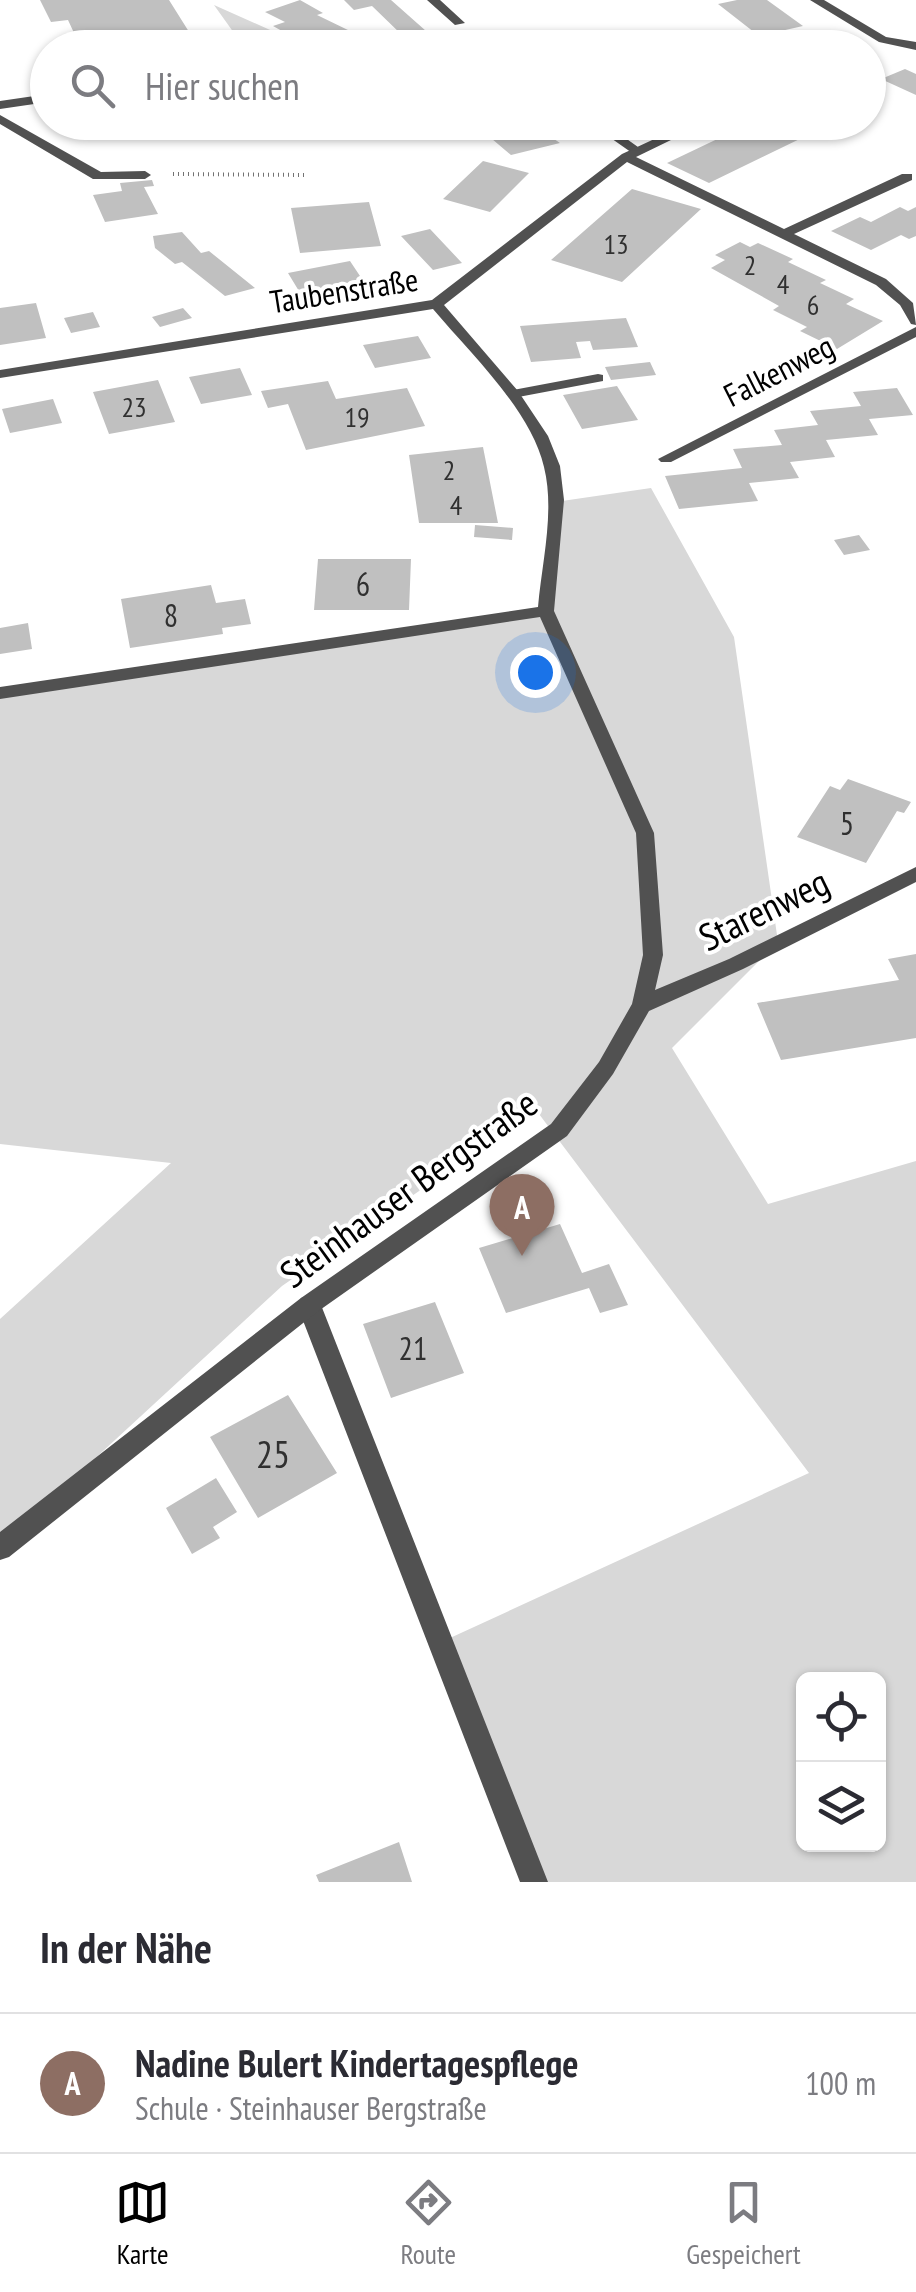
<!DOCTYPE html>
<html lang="de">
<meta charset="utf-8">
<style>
:root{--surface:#fff;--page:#f7f7f7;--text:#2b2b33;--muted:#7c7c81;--line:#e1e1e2;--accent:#000}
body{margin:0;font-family:"PT Sans Narrow",sans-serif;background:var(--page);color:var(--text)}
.controls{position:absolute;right:30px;bottom:30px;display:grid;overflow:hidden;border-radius:15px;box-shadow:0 2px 8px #0004}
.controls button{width:90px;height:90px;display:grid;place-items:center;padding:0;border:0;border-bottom:2px solid var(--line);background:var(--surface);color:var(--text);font:50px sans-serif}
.you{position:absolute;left:535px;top:672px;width:35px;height:35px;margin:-25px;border:8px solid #fff;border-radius:50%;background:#1a73e8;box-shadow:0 0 0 15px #1a73e833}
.badge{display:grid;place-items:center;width:65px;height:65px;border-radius:50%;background:var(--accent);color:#fff;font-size:32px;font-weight:700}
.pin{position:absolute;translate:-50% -82px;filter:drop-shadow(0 2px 5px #0008)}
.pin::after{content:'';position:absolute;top:52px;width:35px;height:30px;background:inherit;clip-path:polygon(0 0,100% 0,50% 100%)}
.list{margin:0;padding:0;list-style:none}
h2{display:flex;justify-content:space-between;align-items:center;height:130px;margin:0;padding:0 40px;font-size:42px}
h2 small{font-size:32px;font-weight:400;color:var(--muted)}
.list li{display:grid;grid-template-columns:65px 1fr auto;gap:30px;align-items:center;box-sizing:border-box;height:140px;padding:0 40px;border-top:2px solid var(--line)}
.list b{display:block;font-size:38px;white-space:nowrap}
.list p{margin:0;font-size:32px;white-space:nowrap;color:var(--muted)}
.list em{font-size:32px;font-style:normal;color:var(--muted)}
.icon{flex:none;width:55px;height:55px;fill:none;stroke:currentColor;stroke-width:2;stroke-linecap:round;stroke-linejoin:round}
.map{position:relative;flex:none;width:916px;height:1882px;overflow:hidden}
.search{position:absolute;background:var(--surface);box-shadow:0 2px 8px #0004;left:30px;right:30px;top:30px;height:110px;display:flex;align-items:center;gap:25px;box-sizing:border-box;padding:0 35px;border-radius:55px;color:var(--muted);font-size:38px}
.sheet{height:270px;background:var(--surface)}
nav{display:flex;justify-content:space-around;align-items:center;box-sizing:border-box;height:140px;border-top:2px solid var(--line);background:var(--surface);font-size:28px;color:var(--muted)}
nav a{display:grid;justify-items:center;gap:5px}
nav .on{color:var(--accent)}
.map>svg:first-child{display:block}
</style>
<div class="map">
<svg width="916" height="1882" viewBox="0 0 916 1882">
<rect width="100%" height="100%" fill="#fff"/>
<path fill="#d8d8d8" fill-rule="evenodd" d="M214 5 308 47H227L220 39 234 33Z
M651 488 734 637 778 942 672 1048 768 1204 916 1161V1882H538L450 1638 809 1473 536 1110 282 1286 0 1546V1319L171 1163 0 1144V698L551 613 562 501ZM804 1680H878V1844H804Z"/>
<path fill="#c0c0c0" d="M40 0H169L196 43 220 39 227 48H81L68 20 51 22Z
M300 0 323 13 317 15 350 31 342 34 349 37 322 47 314 42 307 45 273 26 285 22 265 12Z
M344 0H391L426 31 403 36 372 6 354 10Z
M737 0H767L803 26 759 36 718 4Z
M905 69 916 74V95L881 79Z
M338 122H347L354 133 314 139 307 127Z
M472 122H529L560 143 511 155Z
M753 122H784L810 134 709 183 667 163Z
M483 161 529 173 490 212 443 199Z
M152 180 154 186 144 187 158 214 105 222 93 195 122 191 120 183Z
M632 189 701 209 622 282 551 260Z
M369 202 381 246 300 253 291 208Z
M900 207 908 211 916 207V236L909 239 901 235 871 250 831 231 860 217 871 222Z
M430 229 462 263 433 270 401 236Z
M182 232 201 253 209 251 255 288 225 296 182 262 175 264 155 248 153 236Z
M740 242 750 247 758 243 793 259 788 262 826 280 820 283 854 299 846 304 883 321 837 349 800 331 807 327 773 310 779 306 711 268 725 260 715 255Z
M350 261 372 294 308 306 288 273Z
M36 303 46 338 0 345V308Z
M183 308 192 318 160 327 152 317Z
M93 312 100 327 71 333 64 318Z
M626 318 638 347 593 350 590 341 576 342 581 358 531 362 520 326Z
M418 336 431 358 375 368 363 345Z
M650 362 656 375 611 380 605 367Z
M240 368 252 395 201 404 189 377Z
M158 380 175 422 109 434 93 392Z
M328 381 336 399 407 388 425 426 306 450 288 404 268 408 261 391Z
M617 386 638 420 582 429 563 395Z
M897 388 913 415 869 419 878 435 826 440 835 457 790 462 799 478 749 483 758 501 679 509 665 476 742 468 733 449 782 445 774 430 818 425 810 411 861 406 853 392Z
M53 399 62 423 10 433 2 409Z
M483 447 498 523H419L409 455Z
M475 525 513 528 512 540 474 537Z
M859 535 870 550 844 555 834 540Z
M318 559H411L409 610H314Z
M211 585 216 603 245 599 251 624 222 628 223 634 130 648 121 599Z
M28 623 32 649 0 654V628Z
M848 779 911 802 904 813 897 811 866 863 797 837 830 786 840 790Z
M916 954V1038L781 1060 757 1003 899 980 888 959Z
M560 1224 582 1273 609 1264 628 1305 600 1313 589 1288 506 1313 479 1248Z
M435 1302 464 1373 391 1398 363 1324Z
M288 1395 337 1473 258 1518 210 1437Z
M216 1478 237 1512 213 1527 220 1538 192 1554 166 1508Z
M399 1842 412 1882H319L316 1875Z"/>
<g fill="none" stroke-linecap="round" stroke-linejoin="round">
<path stroke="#737373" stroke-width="4" stroke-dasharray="1 4" stroke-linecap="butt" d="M173 174 306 175"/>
<path fill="#515151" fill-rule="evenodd" d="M588 122H603L645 152 635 155Z
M598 374 603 375V381L513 398 506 394 513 390Z
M309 1295 317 1298 321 1305 548 1882H520L297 1305 301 1298Z"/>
<path fill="#515151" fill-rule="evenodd" d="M427 0H440L465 23 455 25Z
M810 0H824L886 37 916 42V50L879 42Z
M48 94V102L0 109V101Z
M0 115 101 172 145 171 151 175 145 179H93L0 124Z
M691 122H708L636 157 784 229 902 174H912V180L794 234 886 279 913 303 916 325 911 324 900 305 876 285 627 162 444 305 518 391 548 436 560 466 564 500 554 611 654 833 663 955 655 990 729 959 916 867V882L743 969 649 1011 613 1074 567 1136 317 1312 9 1557 0 1560V1532L301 1298 551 1124 599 1062 632 1004 643 955 636 833 540 617 0 699V687L538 607C542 562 555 511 544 467 531 410 470 353 433 309L0 378V370L432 300 622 154Z
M916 327V337L671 462H661L658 459Z"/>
</g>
<g text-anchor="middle" stroke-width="8" stroke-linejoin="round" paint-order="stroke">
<g font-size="28" fill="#303030">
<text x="616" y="254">13</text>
<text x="750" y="275">2</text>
<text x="783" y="294">4</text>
<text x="813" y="315">6</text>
<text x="134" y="417">23</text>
<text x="357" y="427">19</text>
<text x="449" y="480">2</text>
<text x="456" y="515">4</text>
</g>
<g font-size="32" fill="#000" stroke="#fff">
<text transform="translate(344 291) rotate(-9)" y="11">Taubenstraße</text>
<text transform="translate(779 371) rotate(-27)" y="11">Falkenweg</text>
</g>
<g font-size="32" fill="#303030">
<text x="363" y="596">6</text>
<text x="171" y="627">8</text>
<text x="847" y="835">5</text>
<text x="413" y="1360">21</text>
</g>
<g font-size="38" fill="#000" stroke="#fff">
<text transform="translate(764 910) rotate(-26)" y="13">Starenweg</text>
<text transform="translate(409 1189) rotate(-36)" y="13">Steinhauser Bergstraße</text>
</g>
<g font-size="38" fill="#303030">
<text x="273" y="1468">25</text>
</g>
</g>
</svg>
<div class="controls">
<button><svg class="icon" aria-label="locate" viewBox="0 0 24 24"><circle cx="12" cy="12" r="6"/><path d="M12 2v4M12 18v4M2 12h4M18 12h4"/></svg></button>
<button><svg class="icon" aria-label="layers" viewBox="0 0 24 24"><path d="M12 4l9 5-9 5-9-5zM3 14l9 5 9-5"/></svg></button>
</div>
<div class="you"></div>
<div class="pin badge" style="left:522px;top:1256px;background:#8d6e63">A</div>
<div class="search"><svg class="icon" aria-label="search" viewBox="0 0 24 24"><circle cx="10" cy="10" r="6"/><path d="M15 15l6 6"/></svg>Hier suchen</div>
</div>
<section class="sheet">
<h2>In der Nähe<small></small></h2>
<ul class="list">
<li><span class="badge" style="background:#8d6e63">A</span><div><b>Nadine Bulert Kindertagespflege</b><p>Schule · Steinhauser Bergstraße</p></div><em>100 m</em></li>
</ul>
</section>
<nav>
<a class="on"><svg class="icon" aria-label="map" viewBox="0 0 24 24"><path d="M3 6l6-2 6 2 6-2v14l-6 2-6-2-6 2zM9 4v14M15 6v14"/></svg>Karte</a>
<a><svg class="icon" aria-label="directions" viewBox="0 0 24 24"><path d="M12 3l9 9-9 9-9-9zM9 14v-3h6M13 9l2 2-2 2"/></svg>Route</a>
<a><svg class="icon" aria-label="saved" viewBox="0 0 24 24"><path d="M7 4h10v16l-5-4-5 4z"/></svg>Gespeichert</a>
</nav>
